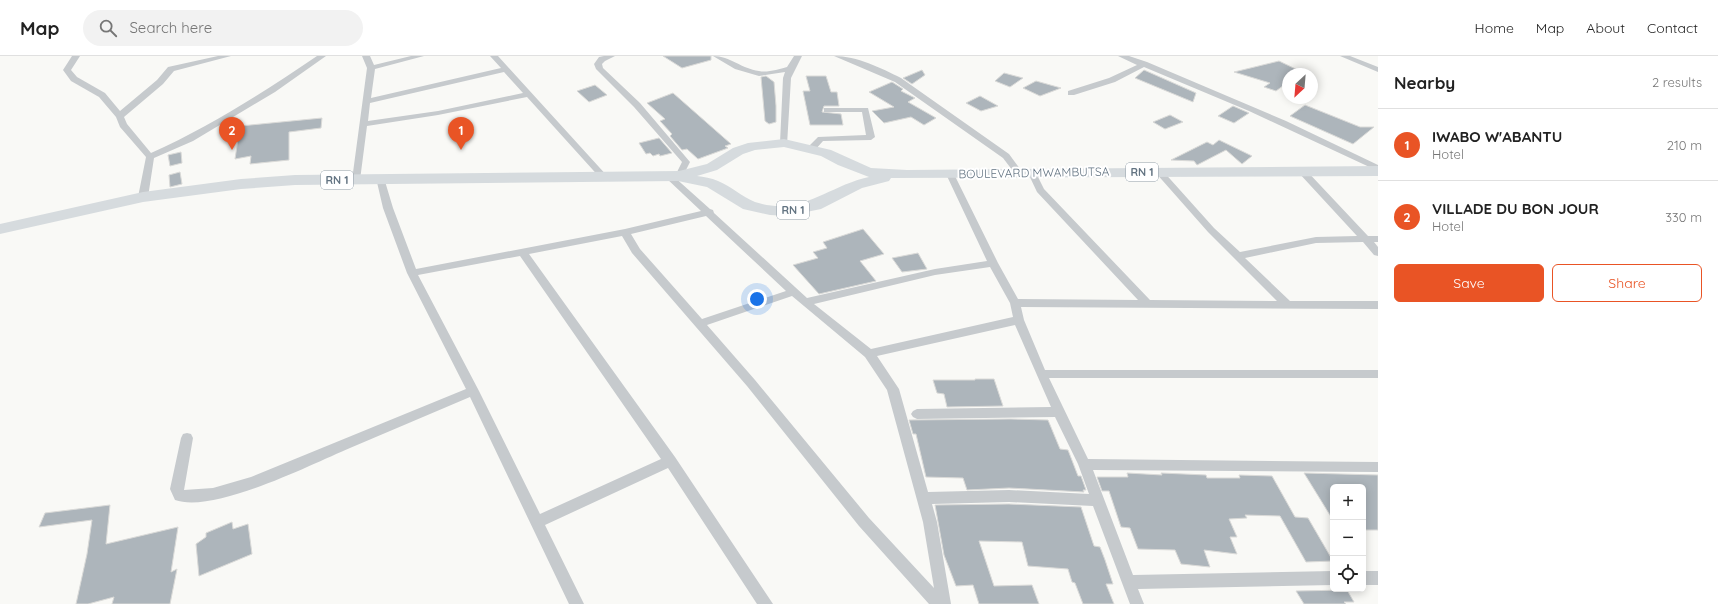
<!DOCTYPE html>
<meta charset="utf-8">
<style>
:root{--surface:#fff;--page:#f2f2f2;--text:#222;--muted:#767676;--line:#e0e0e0;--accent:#e95425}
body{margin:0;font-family:Quicksand,sans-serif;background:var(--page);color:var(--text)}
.controls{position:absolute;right:12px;bottom:12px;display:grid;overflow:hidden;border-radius:6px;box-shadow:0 2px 10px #0003}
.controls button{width:36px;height:36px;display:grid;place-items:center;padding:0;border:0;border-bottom:1px solid var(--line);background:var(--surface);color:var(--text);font:20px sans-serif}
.compass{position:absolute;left:1282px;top:12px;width:36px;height:36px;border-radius:50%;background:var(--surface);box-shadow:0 2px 10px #0003;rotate:206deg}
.you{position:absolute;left:757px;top:243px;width:14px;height:14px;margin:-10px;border:3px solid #fff;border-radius:50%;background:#1a73e8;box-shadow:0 0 0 6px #1a73e833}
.badge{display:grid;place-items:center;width:26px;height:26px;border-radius:50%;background:var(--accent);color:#fff;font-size:13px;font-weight:700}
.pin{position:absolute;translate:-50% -33px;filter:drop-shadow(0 1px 2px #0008)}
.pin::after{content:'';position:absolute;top:21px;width:14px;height:12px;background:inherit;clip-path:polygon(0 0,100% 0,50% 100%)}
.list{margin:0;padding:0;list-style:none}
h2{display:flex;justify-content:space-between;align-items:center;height:52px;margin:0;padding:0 16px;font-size:17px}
h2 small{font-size:13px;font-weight:400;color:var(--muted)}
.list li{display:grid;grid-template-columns:26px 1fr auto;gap:12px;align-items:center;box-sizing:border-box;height:72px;padding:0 16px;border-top:1px solid var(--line)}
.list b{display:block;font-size:15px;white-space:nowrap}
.list p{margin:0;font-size:13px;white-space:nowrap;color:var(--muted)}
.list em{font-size:13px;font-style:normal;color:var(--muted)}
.actions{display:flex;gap:8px;padding:12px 16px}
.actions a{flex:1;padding:9px 0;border:1px solid var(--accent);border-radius:6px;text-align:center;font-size:14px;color:var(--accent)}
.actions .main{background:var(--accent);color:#fff}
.icon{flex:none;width:22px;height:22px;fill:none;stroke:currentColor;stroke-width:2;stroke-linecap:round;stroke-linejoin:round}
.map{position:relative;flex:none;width:1378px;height:548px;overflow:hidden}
header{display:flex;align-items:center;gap:24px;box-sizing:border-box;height:56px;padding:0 20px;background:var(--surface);border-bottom:1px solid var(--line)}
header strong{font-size:19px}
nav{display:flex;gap:22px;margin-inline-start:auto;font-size:14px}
.search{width:280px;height:36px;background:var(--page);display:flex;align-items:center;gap:10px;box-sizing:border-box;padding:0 14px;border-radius:22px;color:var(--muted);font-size:15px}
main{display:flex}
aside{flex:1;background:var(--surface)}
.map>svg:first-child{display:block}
</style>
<header>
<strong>Map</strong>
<div class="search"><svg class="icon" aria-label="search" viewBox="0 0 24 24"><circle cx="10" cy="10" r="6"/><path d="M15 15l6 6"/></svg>Search here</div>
<nav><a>Home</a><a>Map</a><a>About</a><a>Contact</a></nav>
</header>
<main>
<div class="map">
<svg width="1378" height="548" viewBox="0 0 1378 548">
<rect width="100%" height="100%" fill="#f9f9f6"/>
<path fill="#adb5bb" stroke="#dadad8" d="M663 0H711V4L682 12Z
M1279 5 1306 18H1288V26L1276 35 1264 31 1270 27 1234 16Z
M922 14 925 19 912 28 903 22Z
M1144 14 1196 37 1193 46 1135 22Z
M1004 17 1023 22 1010 31 995 25Z
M766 20 774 26 776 50V66L769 68 765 65 761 21Z
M806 20H826L831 36H837L839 50H824L822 56 841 58 843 69H810L803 35H810Z
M1036 25 1061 32 1040 40 1023 32Z
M892 26 903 33 901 35 915 42 908 46 936 62 924 69 911 61 884 67 872 55 894 51 869 36Z
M595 29 607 39 589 46 577 35Z
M673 37 731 88 725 90 728 92 698 103 687 93 682 94 670 80 672 78 660 65 665 63 647 47Z
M980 40 998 50 981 55 966 47Z
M1305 49 1360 71H1374L1353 88 1290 60Z
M1233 50 1249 57 1234 67 1218 60Z
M1170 59 1183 66 1165 73 1153 66Z
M322 62 321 72 289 76V104L250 108 251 100 235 103 240 70Z
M659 82 672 97 660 100 659 98 653 100 650 97 646 98 639 87Z
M1219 84 1252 100 1242 108 1226 94 1197 109 1194 105 1171 104 1207 86 1213 89Z
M181 96 182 107 170 110 168 99Z
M180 116 182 128 170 131 169 119Z
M863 173 884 198 860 205 876 225 819 238 793 209 818 202 813 196 827 192 823 186Z
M918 197 927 213 902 216 892 202Z
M975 323H994L1003 350 947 351 944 338 937 337 933 324H975Z
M1011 363 1048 364 1060 393 1068 394 1078 420H1081L1086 434H1083L1084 436 1009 432 967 434 963 422 926 421 916 378H913L909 364Z
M1127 417 1162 419 1161 417 1206 419 1207 422H1240L1239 419 1272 420 1295 461 1308 462 1333 505 1306 506 1280 460 1245 459 1247 462 1229 463 1237 481H1230L1237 498 1204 494 1210 511 1181 508 1175 494 1138 493 1130 472 1121 471 1109 435H1102L1097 421H1128Z
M1304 417 1378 419V474H1363V431H1333V464Z
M1009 448 1081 451 1094 490 1100 491 1105 504 1113 528H1106L1114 548H1083L1075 527 1072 526 1068 513 1028 510 1022 486 979 485 994 530 1032 529 1039 548H979L973 529 956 530 944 499 935 449Z
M110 449 106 488 178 471 171 516 177 513 170 548H112L114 541 88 548H76L87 498 92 464 39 471 45 457Z
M232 466 233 473 248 468 252 498 199 520 196 488 206 481V477Z
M1347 534 1354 546H1344L1346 548H1304L1296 535Z"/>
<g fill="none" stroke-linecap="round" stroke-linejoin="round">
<path fill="#c6cacd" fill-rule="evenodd" d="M72 0H80L71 14 77 21 105 37 120 55 157 24 168 11 218 0H231L174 15 163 28 124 61 127 68 151 97C210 71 264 36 317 0H326L275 36 193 85 154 102 148 141 143 144 138 141 146 101 120 71 116 61 99 41 71 25 63 14Z
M362 0H370L374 9 411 0H424L375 13 371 42 501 12 490 0H498L609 122 605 125 602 124 527 41 438 59 367 70 360 124 356 127 353 126 352 124 367 12ZM504 16 523 37 438 55 368 65 370 47Z
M604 0H615L605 5 602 8 603 12 640 47 690 106 682 122 679 123 675 120 682 106 634 51 596 13 594 8 599 1Z
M713 0C730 0 742 13 759 15 767 17 779 13 787 11L794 0H802L791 22 787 89 784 90 780 87 783 22 785 16 759 20 735 13Z
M834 0C857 0 881 12 901 22L1009 98 1023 117 1022 119H1016L1003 102 895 26Z
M1118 0H1129L1147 6 1286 65 1378 109V115L1249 55 1144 11 1115 26 1074 39H1068V35L1109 22 1137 9Z
M1340 0H1350L1378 11V16Z
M824 52H868L875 81 871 84 823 85 815 94H809V90L818 81 866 79 862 56H824Z
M1301 111 1304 112 1368 180H1378V186H1374L1378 191V200L1374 199 1363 186 1316 187 1245 202 1290 245H1378V253L1021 251 1024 264 1045 314H1378V322H1049L1088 403 1378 406V416L1093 414 1133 519 1333 515V529L1138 533 1144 548H1130L1093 450 1009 446 932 448 937 466 951 548H929L859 470 747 330 632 197 622 180 529 198 675 401 773 548H757L668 412 545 469 584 548H569L470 341C430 358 390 375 350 392 312 408 214 458 175 444L170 433 181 382 183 378 187 377 191 378 193 382 184 434 213 432 251 421 466 333 407 217 383 152 376 122 377 120 380 119 384 122 393 152 416 213 625 173 701 155 665 121 669 118 672 119 710 153 713 154 714 157 807 242 935 213 987 205 946 118 950 115 954 118 998 207 1018 243 1138 244 1037 136 1028 117 1032 114 1036 117 1044 133 1150 244 1277 245 1208 176 1155 116 1156 114H1162L1214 172 1240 196 1316 181 1357 180 1298 116 1297 114ZM706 160 786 235 702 263 640 193 631 178ZM520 200 661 403 540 458 479 335 418 219ZM990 211 1010 247 1013 261 871 293 814 248 935 219ZM792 240 865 301 887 334 923 466 934 532 869 462 755 324 707 269ZM1015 269 1051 351 917 353 913 355 911 358 913 361 917 363 1055 361 1078 408 1089 438 1009 434 928 436 899 333 877 300Z
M1363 515H1378V529H1363Z"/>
<path fill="#d6dbde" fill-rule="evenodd" d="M784 83 831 94 871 112 907 114 1378 110V120L891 122 889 125 862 132 821 153 787 160 770 159 743 153 707 131 678 125 295 129 241 133 143 146 0 178V168L143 136 241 123 295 119 679 115 707 108 733 92 748 87ZM784 91 821 100 838 109 869 121C827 130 802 161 755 146 742 141 731 130 718 125 711 122 704 121 697 120L717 114 743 98 755 94Z"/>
</g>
<g text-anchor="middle" stroke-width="4" stroke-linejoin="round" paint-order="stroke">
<g fill="#fff" stroke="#929ea8" stroke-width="1">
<rect x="1126" y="107" width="32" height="18" rx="3"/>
<rect x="321" y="115" width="32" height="18" rx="3"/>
<rect x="777" y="145" width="32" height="18" rx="3"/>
</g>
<g font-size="11" font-weight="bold" fill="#637482">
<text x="1142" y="120">RN 1</text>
<text x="337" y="128">RN 1</text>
<text x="793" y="158">RN 1</text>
</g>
<g font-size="12" fill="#637482" stroke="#fff">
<text transform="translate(1034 117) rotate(-1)" y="4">BOULEVARD MWAMBUTSA</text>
</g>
</g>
</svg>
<div class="controls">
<button>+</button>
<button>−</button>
<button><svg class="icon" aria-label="locate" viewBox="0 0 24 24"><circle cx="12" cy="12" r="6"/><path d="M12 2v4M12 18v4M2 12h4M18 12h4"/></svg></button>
</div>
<svg class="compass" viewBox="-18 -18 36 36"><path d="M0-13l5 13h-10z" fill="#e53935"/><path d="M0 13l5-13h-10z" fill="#767676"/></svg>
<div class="you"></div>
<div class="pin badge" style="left:461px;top:94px">1</div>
<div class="pin badge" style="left:232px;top:94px">2</div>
</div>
<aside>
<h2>Nearby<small>2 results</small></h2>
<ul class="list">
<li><span class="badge">1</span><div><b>IWABO W'ABANTU</b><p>Hotel</p></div><em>210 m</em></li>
<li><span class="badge">2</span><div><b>VILLADE DU BON JOUR</b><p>Hotel</p></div><em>330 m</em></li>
</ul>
<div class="actions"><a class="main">Save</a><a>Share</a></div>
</aside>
</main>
